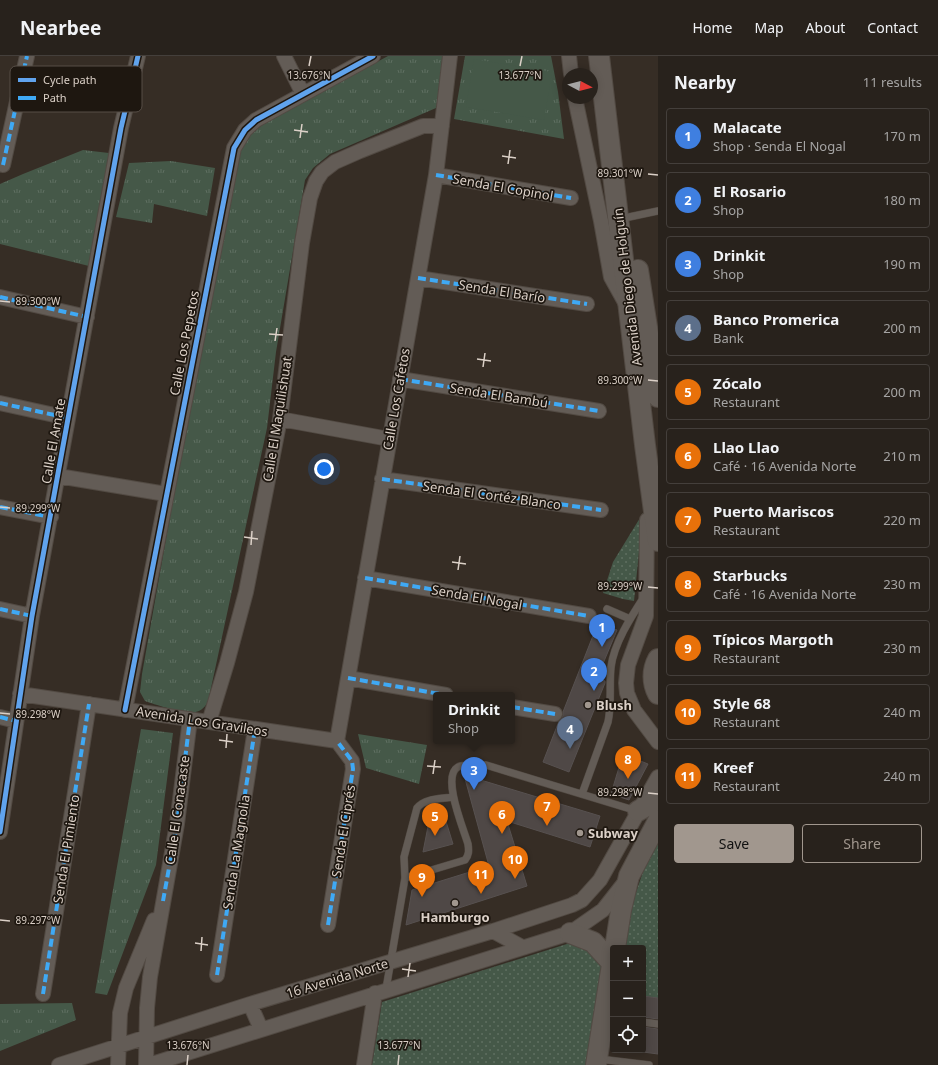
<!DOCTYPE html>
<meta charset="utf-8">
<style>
:root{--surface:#28221c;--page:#302a25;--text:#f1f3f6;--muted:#a5a4a3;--line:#443f3b;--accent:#a1978e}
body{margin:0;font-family:"Noto Sans",sans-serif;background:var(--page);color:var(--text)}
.controls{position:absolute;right:12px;bottom:12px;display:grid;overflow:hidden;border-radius:4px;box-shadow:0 2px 10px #0003}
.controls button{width:36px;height:36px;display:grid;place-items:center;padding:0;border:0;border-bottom:1px solid var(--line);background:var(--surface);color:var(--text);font:20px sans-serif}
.compass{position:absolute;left:562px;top:12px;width:36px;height:36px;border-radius:50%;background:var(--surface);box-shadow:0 2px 10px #0003;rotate:97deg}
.you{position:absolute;left:324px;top:413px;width:14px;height:14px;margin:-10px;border:3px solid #fff;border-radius:50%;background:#1a73e8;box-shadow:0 0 0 6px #1a73e833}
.badge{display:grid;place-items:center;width:26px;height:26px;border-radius:50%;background:var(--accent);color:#fff;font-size:13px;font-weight:700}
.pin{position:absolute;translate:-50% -33px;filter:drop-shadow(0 1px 2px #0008)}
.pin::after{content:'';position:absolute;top:21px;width:14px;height:12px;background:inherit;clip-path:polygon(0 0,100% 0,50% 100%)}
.popup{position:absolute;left:433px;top:636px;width:82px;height:52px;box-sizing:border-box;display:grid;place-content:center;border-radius:4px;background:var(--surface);filter:drop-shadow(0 1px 3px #0005);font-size:13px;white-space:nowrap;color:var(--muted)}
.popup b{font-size:15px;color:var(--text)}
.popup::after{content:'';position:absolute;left:50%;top:100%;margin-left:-8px;border:8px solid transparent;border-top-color:var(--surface)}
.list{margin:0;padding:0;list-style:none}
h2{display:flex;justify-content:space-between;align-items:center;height:52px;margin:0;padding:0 16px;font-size:17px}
h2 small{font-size:13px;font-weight:400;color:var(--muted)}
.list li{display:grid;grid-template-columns:26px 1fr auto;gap:12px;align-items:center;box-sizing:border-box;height:56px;margin:0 8px 8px;padding:0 8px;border:1px solid var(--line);border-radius:4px}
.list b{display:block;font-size:15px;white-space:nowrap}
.list p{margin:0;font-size:13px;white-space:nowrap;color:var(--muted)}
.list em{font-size:13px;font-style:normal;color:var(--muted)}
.actions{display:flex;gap:8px;padding:12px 16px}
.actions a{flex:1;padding:9px 0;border:1px solid var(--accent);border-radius:4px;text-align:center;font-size:14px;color:var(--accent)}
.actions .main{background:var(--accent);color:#111}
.icon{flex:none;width:22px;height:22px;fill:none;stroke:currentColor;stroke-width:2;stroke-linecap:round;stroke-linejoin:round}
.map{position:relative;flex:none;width:658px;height:1009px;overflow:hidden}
header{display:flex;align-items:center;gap:24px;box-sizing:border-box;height:56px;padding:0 20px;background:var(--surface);border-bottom:1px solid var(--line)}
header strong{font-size:19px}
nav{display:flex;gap:22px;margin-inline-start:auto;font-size:14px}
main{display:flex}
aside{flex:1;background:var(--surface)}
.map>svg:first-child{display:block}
</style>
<header>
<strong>Nearbee</strong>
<nav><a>Home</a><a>Map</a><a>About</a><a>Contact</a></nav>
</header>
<main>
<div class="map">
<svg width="658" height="1009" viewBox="0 0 658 1009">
<defs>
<pattern id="grass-dots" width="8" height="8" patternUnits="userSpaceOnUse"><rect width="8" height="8" fill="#455848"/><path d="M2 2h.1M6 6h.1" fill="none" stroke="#5f6f61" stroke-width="1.8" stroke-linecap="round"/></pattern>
<pattern id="park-tufts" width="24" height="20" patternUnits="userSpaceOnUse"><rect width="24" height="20" fill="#455848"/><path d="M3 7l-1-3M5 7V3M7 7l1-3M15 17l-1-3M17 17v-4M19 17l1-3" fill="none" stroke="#5f6f61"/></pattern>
</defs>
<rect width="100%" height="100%" fill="#362d25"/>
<path fill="url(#grass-dots)" d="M643 457 634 545 623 543 603 537 613 506Z
M658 783V943L643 942V892H622L628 860 647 804Z
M570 887 588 895 602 910 586 1009H372L382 946Z"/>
<path fill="url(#park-tufts)" d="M388 0H448L442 45 436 52 330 98 313 112 305 124 276 296 267 372 208 646C206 649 203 653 199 655 188 660 157 649 145 645L140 636 142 618 174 438 239 102 242 90 251 76 274 62Z
M465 0H551L558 36 564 83 454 63Z
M83 94 109 97 89 210 0 188V128L23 118Z
M171 105 215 112 207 160 154 148 152 167 116 161 129 107Z
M141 673 173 677 156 809 107 939 95 937Z
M358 678 427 689 419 728 366 712Z
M72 947 76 964 0 995V948Z"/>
<path fill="#455848" d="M474 3 552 16 544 64 466 51Z"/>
<path fill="#4f4846" stroke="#575150" d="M598 567 617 574 597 622 605 625V627L569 716 543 706 559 665 563 660V656Z
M623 698 648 708 629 744 611 738Z
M464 719 600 760 590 791 507 765 527 830 406 869 412 834 489 810Z
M431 755 444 759 453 788 423 796Z
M643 940 658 942V963L643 961Z
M643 971 658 973V998L643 996Z"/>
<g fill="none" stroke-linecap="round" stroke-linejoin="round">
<g stroke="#524a43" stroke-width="8">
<path id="lane" d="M629 161 658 155
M607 553 630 563
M582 738 608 666C612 647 609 630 611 611 614 587 631 561 644 541
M405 822 465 804C469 799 469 795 468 788 464 774 441 720 458 711 461 708 480 710 486 709L637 755
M386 933 405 822 404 801 417 752C425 742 441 743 453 741
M643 966 658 968
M599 1003 649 1009"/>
</g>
<g stroke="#524a43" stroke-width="16">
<path id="street" d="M284 0 303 38
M569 0 571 18
M575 42 601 165 611 221 626 248
M3 109 27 0
M436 119 571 142
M418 222 587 248
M0 241 87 261
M400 323 599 355
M0 347 68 362
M280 363 389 383
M58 420 166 438
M382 423 601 454
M0 451 51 461
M647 464 646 560 628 609 626 627 627 637 634 654 658 686
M365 522 589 560
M0 553 32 560
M348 622 446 639
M20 638 337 685
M512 651 555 658
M125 654 234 92 245 74 256 64 373 0
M0 661 16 665
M209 666 227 607 246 536 280 363 302 187 310 142 316 125 322 116 335 106 360 95 423 70H442
M337 685 436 119 450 0
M0 776 32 560 121 72 138 0
M328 869 353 713 352 705 337 685
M493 875 522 891
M217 919 255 673
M43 938 89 648
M250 948 261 973
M59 1009 250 948 493 875 572 849 582 844 600 824 658 721
M118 1009 120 957 126 932 154 864
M146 1009 147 952 150 921 177 768 190 663
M149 1009 570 877 603 854 625 826
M364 1009 375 937"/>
</g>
<g stroke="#524a43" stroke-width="22">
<path id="secondary" d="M599 0 645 389 658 485
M638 214 658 341
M658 603C652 614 652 627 658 638
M638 755 658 743
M570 877 593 886 612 907
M615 892 621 854 629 820 658 765
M596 1009 613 902"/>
</g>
<use href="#lane" stroke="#635c56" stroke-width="7"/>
<use href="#street" stroke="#635c56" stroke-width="14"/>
<use href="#secondary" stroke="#635c56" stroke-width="20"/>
<path stroke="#3fa9f5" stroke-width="4" stroke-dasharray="8 4" stroke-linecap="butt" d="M3 109 27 0
M436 119 571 142
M418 222 587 248
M0 241 87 261
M400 323 599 355
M0 347 68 362
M382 423 601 454
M0 451 51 461
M365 522 589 560
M0 553 32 560
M348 622 446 639
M512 651 555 658
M0 661 16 665
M163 845 177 768 190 663
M328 869 353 713 352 705 337 685
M217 919 255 673
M43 938 89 648"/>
<g stroke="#1e1710" stroke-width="8">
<path id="cycleway" d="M125 654 234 92 245 74 256 64 373 0
M0 776 32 560 121 72 138 0"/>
</g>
<use href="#cycleway" stroke="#60a3ed" stroke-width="5"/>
</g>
<path fill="none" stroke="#dbd0c7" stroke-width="1.5" d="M309 10 311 0M520 10 522 0M294 74 308 76M300 82 302 68M502 100 516 102M508 108 510 94M648 118 658 119M0 245 10 246M269 278 283 279M275 285 277 272M477 303 491 305M483 311 485 297M648 324 658 325M0 451 10 452M244 481 258 483M251 489 252 475M452 506 466 508M458 514 460 500M648 531 658 532M0 657 10 658M219 684 233 686M226 692 227 678M427 710 441 711M433 718 435 704M648 737 658 738M0 864 10 865M195 887 208 889M201 895 202 881M402 913 416 915M408 921 410 907M187 1009 188 999M398 1009 399 999"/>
<g fill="#a1978e" stroke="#1e1710" stroke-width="1.5">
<circle cx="588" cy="649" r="4"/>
<circle cx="580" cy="777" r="4"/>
<circle cx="455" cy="847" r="4"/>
</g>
<g text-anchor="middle" stroke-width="3.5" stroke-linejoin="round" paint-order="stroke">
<g font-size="13" fill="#dbd0c7" stroke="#1e1710">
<text transform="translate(503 131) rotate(10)" y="5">Senda El Copinol</text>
<text transform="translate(627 231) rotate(-97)" y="5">Avenida Diego de Holguín</text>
<text transform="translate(502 235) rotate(9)" y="5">Senda El Barío</text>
<text transform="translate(184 287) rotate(-79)" y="5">Calle Los Pepetos</text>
<text transform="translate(499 339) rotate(9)" y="5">Senda El Bambú</text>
<text transform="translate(396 343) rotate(-80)" y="5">Calle Los Cafetos</text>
<text transform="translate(277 363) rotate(-81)" y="5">Calle El Maquilishuat</text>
<text transform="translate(53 385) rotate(-80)" y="5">Calle El Amate</text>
<text transform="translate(492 439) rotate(8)" y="5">Senda El Cortéz Blanco</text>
<text transform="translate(477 541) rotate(10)" y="5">Senda El Nogal</text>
<text transform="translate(202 665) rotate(9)" y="5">Avenida Los Gravileos</text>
<text transform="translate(177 754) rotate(-82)" y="5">Calle El Conacaste</text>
<text transform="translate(343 775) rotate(-81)" y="5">Senda El Ciprés</text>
<text transform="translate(66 793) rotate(-81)" y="5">Senda El Pimiento</text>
<text transform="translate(236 796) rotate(-81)" y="5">Senda La Magnolia</text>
<text transform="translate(337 922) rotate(-17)" y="5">16 Avenida Norte</text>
</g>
<g font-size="13" font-weight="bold" fill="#dbd0c7" stroke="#1e1710" text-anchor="start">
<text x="596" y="654">Blush</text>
<text x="588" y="782">Subway</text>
<text x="455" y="866" text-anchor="middle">Hamburgo</text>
</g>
</g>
<rect x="10" y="10" width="132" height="46" rx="6" fill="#1e1710" stroke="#574e47" stroke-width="1"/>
<rect x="18" y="22" width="18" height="4" fill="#60a3ed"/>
<rect x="18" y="40" width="18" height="4" fill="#3fa9f5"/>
<g font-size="11" fill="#dbd0c7">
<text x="43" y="28">Cycle path</text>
<text x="43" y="46">Path</text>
</g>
<g font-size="10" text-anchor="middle" fill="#dbd0c7" stroke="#1e1710" stroke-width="3.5" stroke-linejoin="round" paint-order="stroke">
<text x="309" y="23">13.676°N</text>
<text x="520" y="23">13.677°N</text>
<text x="620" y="121">89.301°W</text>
<text x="38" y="249">89.300°W</text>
<text x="620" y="328">89.300°W</text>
<text x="38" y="456">89.299°W</text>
<text x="620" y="534">89.299°W</text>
<text x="38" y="662">89.298°W</text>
<text x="620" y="740">89.298°W</text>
<text x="38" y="868">89.297°W</text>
<text x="188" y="993">13.676°N</text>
<text x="399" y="993">13.677°N</text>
</g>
</svg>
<div class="controls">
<button>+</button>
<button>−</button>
<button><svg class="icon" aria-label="locate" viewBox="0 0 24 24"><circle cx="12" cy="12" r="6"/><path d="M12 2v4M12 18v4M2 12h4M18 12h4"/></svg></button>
</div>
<svg class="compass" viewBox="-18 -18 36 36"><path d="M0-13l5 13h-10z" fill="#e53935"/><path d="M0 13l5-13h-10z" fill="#a5a4a3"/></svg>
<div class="you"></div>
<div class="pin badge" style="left:602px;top:591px;background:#3f7fe0">1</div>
<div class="pin badge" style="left:594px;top:635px;background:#3f7fe0">2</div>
<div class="pin badge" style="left:474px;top:734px;background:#3f7fe0">3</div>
<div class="popup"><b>Drinkit</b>Shop</div>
<div class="pin badge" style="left:570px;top:693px;background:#5c6f8a">4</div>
<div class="pin badge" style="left:435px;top:780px;background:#e8710a">5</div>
<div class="pin badge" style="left:502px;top:778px;background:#e8710a">6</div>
<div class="pin badge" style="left:547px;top:770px;background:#e8710a">7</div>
<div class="pin badge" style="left:628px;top:723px;background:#e8710a">8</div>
<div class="pin badge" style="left:422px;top:841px;background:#e8710a">9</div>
<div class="pin badge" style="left:515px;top:823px;background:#e8710a">10</div>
<div class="pin badge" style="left:481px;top:838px;background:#e8710a">11</div>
</div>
<aside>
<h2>Nearby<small>11 results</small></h2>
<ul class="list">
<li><span class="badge" style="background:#3f7fe0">1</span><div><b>Malacate</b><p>Shop · Senda El Nogal</p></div><em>170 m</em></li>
<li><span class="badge" style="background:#3f7fe0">2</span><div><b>El Rosario</b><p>Shop</p></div><em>180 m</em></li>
<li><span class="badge" style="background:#3f7fe0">3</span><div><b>Drinkit</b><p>Shop</p></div><em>190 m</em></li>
<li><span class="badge" style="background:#5c6f8a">4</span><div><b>Banco Promerica</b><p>Bank</p></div><em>200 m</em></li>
<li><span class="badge" style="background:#e8710a">5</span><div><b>Zócalo</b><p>Restaurant</p></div><em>200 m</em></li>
<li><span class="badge" style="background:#e8710a">6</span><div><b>Llao Llao</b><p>Café · 16 Avenida Norte</p></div><em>210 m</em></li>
<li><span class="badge" style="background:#e8710a">7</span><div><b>Puerto Mariscos</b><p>Restaurant</p></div><em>220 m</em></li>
<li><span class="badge" style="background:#e8710a">8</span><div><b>Starbucks</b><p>Café · 16 Avenida Norte</p></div><em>230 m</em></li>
<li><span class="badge" style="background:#e8710a">9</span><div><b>Típicos Margoth</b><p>Restaurant</p></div><em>230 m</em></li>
<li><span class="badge" style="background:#e8710a">10</span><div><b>Style 68</b><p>Restaurant</p></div><em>240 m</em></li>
<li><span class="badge" style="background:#e8710a">11</span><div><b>Kreef</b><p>Restaurant</p></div><em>240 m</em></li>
</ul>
<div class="actions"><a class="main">Save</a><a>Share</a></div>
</aside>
</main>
